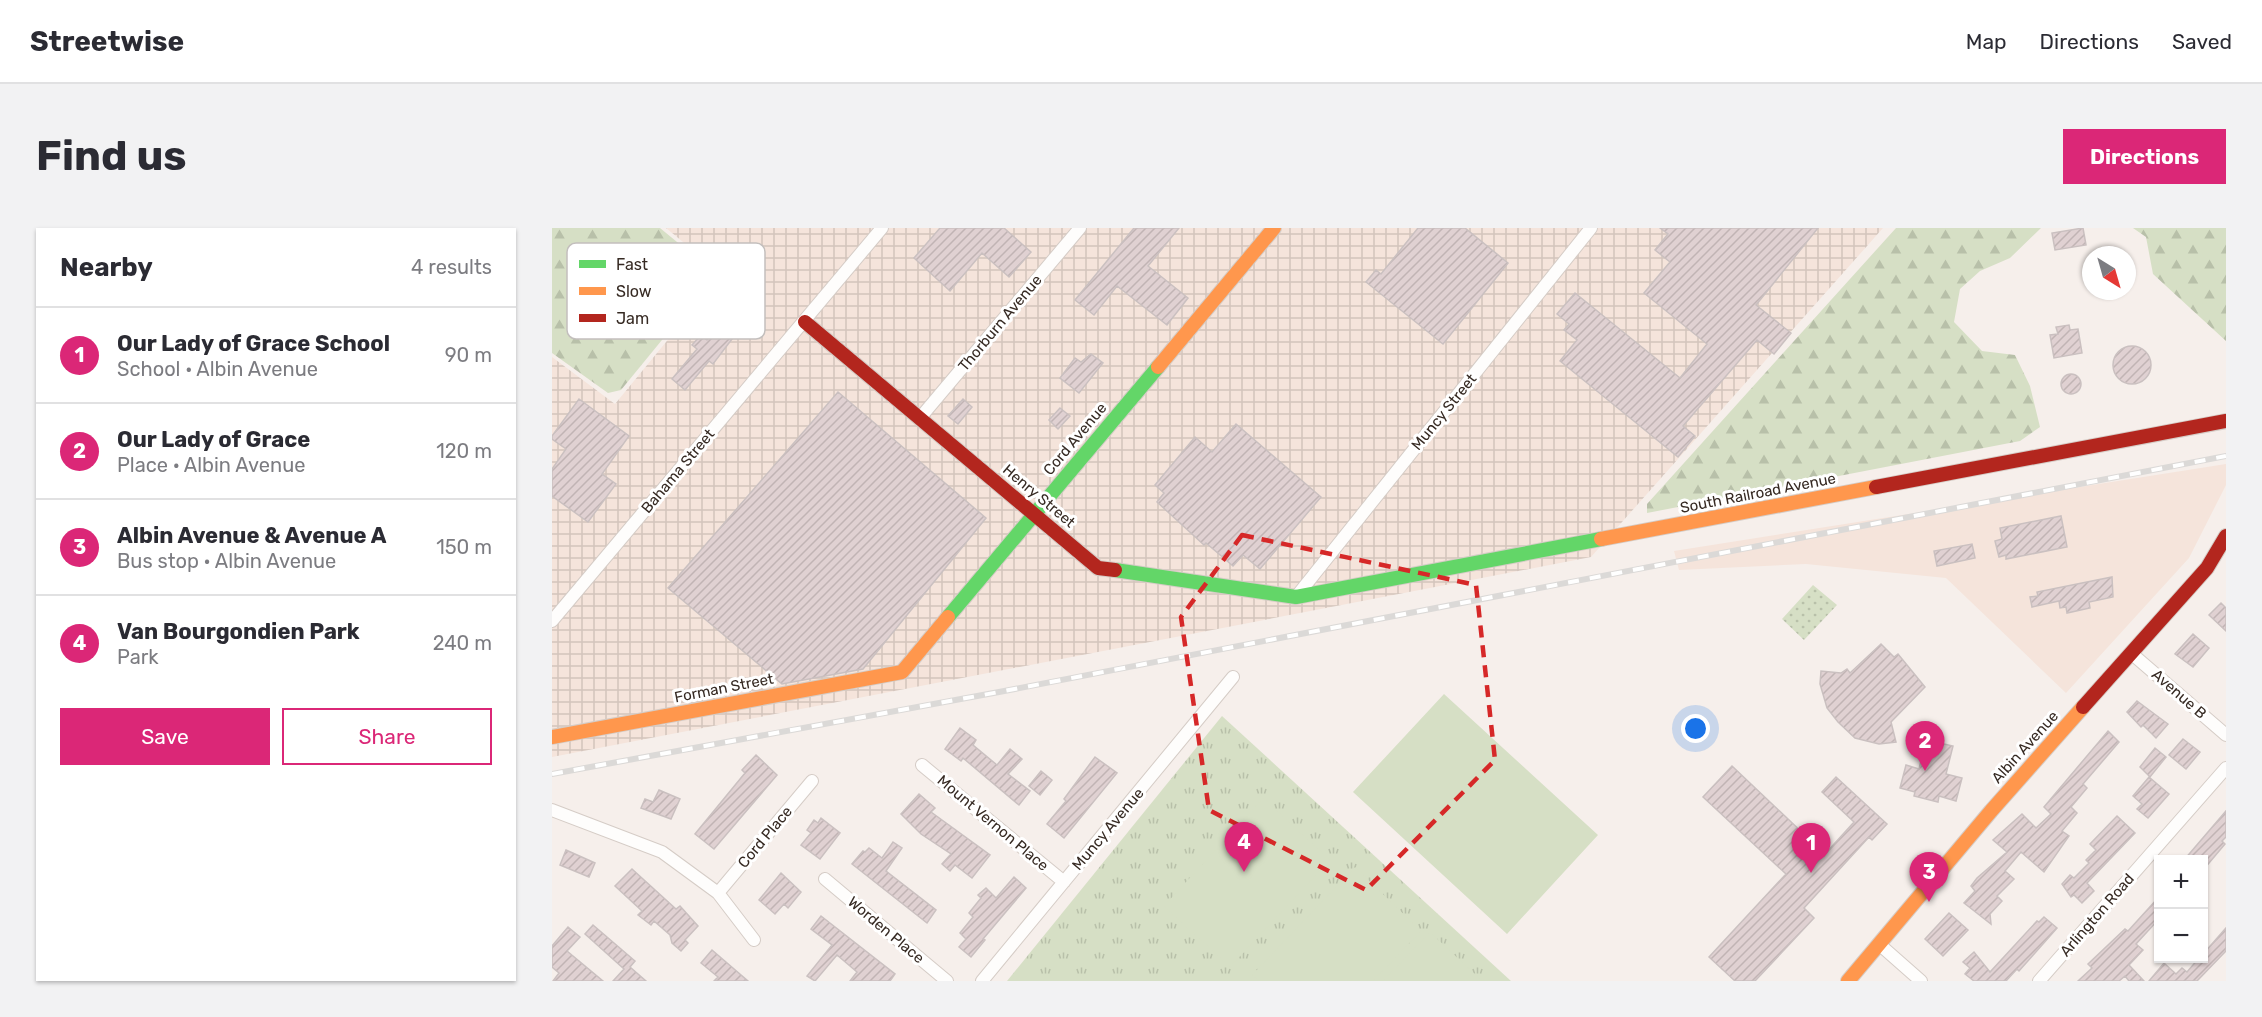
<!DOCTYPE html>
<meta charset="utf-8">
<style>
:root{--surface:#fff;--page:#f2f2f3;--text:#2b2b33;--muted:#7c7c81;--line:#e1e1e2;--accent:#db2777}
body{margin:0;font-family:Rubik,sans-serif;background:var(--page);color:var(--text)}
.controls{position:absolute;right:18px;bottom:18px;display:grid;overflow:hidden;border-radius:0px;box-shadow:0 2px 4px #0004}
.controls button{width:54px;height:54px;display:grid;place-items:center;padding:0;border:0;border-bottom:2px solid var(--line);background:var(--surface);color:var(--text);font:30px sans-serif}
.compass{position:absolute;left:1530px;top:18px;width:54px;height:54px;border-radius:50%;background:var(--surface);box-shadow:0 2px 4px #0004;rotate:143deg}
.you{position:absolute;left:1144px;top:501px;width:21px;height:21px;margin:-15px;border:4px solid #fff;border-radius:50%;background:#1a73e8;box-shadow:0 0 0 9px #1a73e833}
.badge{display:grid;place-items:center;width:39px;height:39px;border-radius:50%;background:var(--accent);color:#fff;font-size:20px;font-weight:700}
.pin{position:absolute;translate:-50% -50px;filter:drop-shadow(0 2px 3px #0008)}
.pin::after{content:'';position:absolute;top:32px;width:21px;height:18px;background:inherit;clip-path:polygon(0 0,100% 0,50% 100%)}
.list{margin:0;padding:0;list-style:none}
h2{display:flex;justify-content:space-between;align-items:center;height:78px;margin:0;padding:0 24px;font-size:26px}
h2 small{font-size:20px;font-weight:400;color:var(--muted)}
.list li{display:grid;grid-template-columns:39px 1fr auto;gap:18px;align-items:center;box-sizing:border-box;height:96px;padding:0 24px;border-top:2px solid var(--line)}
.list b{display:block;font-size:22px;white-space:nowrap}
.list p{margin:0;font-size:20px;white-space:nowrap;color:var(--muted)}
.list em{font-size:20px;font-style:normal;color:var(--muted)}
.actions{display:flex;gap:12px;padding:18px 24px}
.actions a{flex:1;padding:14px 0;border:2px solid var(--accent);border-radius:0px;text-align:center;font-size:21px;color:var(--accent)}
.actions .main{background:var(--accent);color:#fff}
.map{position:relative;flex:none;width:1674px;height:753px;overflow:hidden;border-radius:0px}
header{display:flex;align-items:center;gap:36px;box-sizing:border-box;height:84px;padding:0 30px;background:var(--surface);border-bottom:2px solid var(--line)}
header strong{font-size:28px}
nav{display:flex;gap:33px;margin-inline-start:auto;font-size:21px}
.intro{display:flex;align-items:center;justify-content:space-between;box-sizing:border-box;height:144px;padding:0 36px}
h1{margin:0;font-size:42px}
.button{padding:15px 27px;border-radius:0px;background:var(--accent);color:#fff;font-size:21px;font-weight:700}
main{display:flex;gap:36px;padding:0 36px}
aside{flex:1;background:var(--surface);border-radius:0px;box-shadow:0 2px 4px #0004}
.map>svg:first-child{display:block}
</style>
<header>
<strong>Streetwise</strong>
<nav><a>Map</a><a>Directions</a><a>Saved</a></nav>
</header>
<div class="intro"><h1>Find us</h1><a class="button">Directions</a></div>
<main>
<aside>
<h2>Nearby<small>4 results</small></h2>
<ul class="list">
<li><span class="badge">1</span><div><b>Our Lady of Grace School</b><p>School · Albin Avenue</p></div><em>90 m</em></li>
<li><span class="badge">2</span><div><b>Our Lady of Grace</b><p>Place · Albin Avenue</p></div><em>120 m</em></li>
<li><span class="badge">3</span><div><b>Albin Avenue &amp; Avenue A</b><p>Bus stop · Albin Avenue</p></div><em>150 m</em></li>
<li><span class="badge">4</span><div><b>Van Bourgondien Park</b><p>Park</p></div><em>240 m</em></li>
</ul>
<div class="actions"><a class="main">Save</a><a>Share</a></div>
</aside>
<div class="map">
<svg width="1674" height="753" viewBox="0 0 1674 753">
<defs>
<pattern id="industrial-grid" width="8" height="8" patternUnits="userSpaceOnUse" patternTransform="scale(1.5)"><rect width="8" height="8" fill="#f5e4db"/><path d="M0 4h8M4 0v8" fill="none" stroke="#d3c4bc"/></pattern>
<pattern id="grass-dots" width="8" height="8" patternUnits="userSpaceOnUse" patternTransform="scale(1.5)"><rect width="8" height="8" fill="#d6dfc5"/><path d="M2 2h.1M6 6h.1" fill="none" stroke="#b8c0a9" stroke-width="1.8" stroke-linecap="round"/></pattern>
<pattern id="forest-firs" width="22" height="20" patternUnits="userSpaceOnUse" patternTransform="scale(1.5)"><rect width="22" height="20" fill="#d6dfc5"/><path d="M5 1l3.5 6h-7zM16 11l3.5 6h-7z" fill="#b8c0a9"/></pattern>
<pattern id="park-tufts" width="24" height="20" patternUnits="userSpaceOnUse" patternTransform="scale(1.5)"><rect width="24" height="20" fill="#d6dfc5"/><path d="M3 7l-1-3M5 7V3M7 7l1-3M15 17l-1-3M17 17v-4M19 17l1-3" fill="none" stroke="#b8c0a9"/></pattern>
<pattern id="building-hatch" width="6" height="6" patternUnits="userSpaceOnUse" patternTransform="scale(1.5)"><rect width="6" height="6" fill="#e0d1d2"/><path d="M-1 1l2-2M0 6l6-6M5 7l2-2" fill="none" stroke="#c1b4b4"/></pattern>
</defs>
<rect width="100%" height="100%" fill="#f6efeb"/>
<path fill="#f5e4db" d="M1674 236V257L1637 330 1514 465 1394 350 1254 336 1127 342 1122 323Z"/>
<path fill="url(#industrial-grid)" d="M114 0H1331L1039 329 0 529V129L63 176 170 46Z"/>
<path fill="url(#grass-dots)" d="M1261 357 1285 377 1252 412 1230 391Z"/>
<path fill="url(#forest-firs)" d="M0 0H108L164 46 69 162 56 165 0 125Z
M1344 0H1489L1458 30 1428 43 1408 61 1402 94 1430 123 1463 127 1478 158 1488 199 1468 213 1095 285V276Z
M1581 0H1674V113L1601 46 1594 9Z"/>
<path fill="url(#park-tufts)" d="M670 488 959 753H455Z"/>
<path fill="#d6dfc5" d="M892 466 1046 607 955 706 801 564Z
M711 570 778 632 678 739 612 678Z
M803 639 869 703 821 753H707L700 747Z
M878 704 930 753H831Z"/>
<path fill="url(#building-hatch)" stroke="#cac0c0" stroke-width="1.5" d="M388 0H452L479 24 457 49 430 25 398 63 362 30Z
M582 0H627L596 38 636 70 615 97 565 58 542 87 523 72Z
M866 0H913L956 35 891 116 814 54 824 42 829 46Z
M1108 0H1266L1204 77 1239 105 1222 126 1205 112 1131 198 1143 208 1126 229 1008 133 1025 112 1012 102 1017 96 1005 86 1023 65 1128 150 1155 116 1092 65 1118 34 1103 22 1116 6Z
M1531 0 1534 17 1503 22 1500 5Z
M169 95 183 107 161 136 157 133 133 162 120 151 145 121 140 117 149 107 155 112Z
M1517 97 1518 102 1526 101 1530 125 1502 130 1498 107 1506 106 1504 99Z
M1561 137a19 19 0 1 1 38 0a19 19 0 1 1-38 0Z
M539 126 551 135 527 165 508 150 523 130 529 134Z
M1509 156a10 10 0 1 1 20 0a10 10 0 1 1-20 0Z
M286 164 434 290 311 441 230 456 116 360Z
M27 171 77 208 50 246 64 256 36 294 0 268V241L14 221 0 211V208Z
M411 171 420 179 406 196 396 188Z
M508 180 518 188 506 201 497 192Z
M684 196 769 269 708 341 691 327 681 338 654 315 652 317 605 274 612 265 603 257 643 209 660 224Z
M1509 288 1515 319 1454 331V327L1447 329 1443 313 1450 311 1448 300Z
M1420 316 1423 330 1385 338 1382 323Z
M1560 349 1561 369 1537 374 1538 380 1515 385 1514 379 1508 380 1507 373 1480 379 1478 369 1486 368 1485 364Z
M1669 375 1674 380V403L1657 387Z
M1641 406 1657 420 1641 439 1623 426Z
M1329 416 1342 429 1346 426 1373 459 1339 494 1344 514 1327 516 1303 510 1286 494 1275 480 1268 456 1269 443 1289 445 1295 441 1298 445Z
M1585 473 1616 496 1604 510 1591 497 1589 499 1575 484Z
M408 500 424 512 421 517 445 537 458 521 470 531 456 546 478 563 467 577 411 530 409 533 393 521Z
M1556 503 1567 514 1531 556 1535 560 1519 579 1525 585 1510 603 1517 608 1492 644 1469 624 1453 643 1462 651 1445 668 1450 673 1438 686 1439 696 1412 675 1423 663 1419 658 1425 650 1455 624 1441 612 1470 586 1484 600 1499 586 1492 579Z
M1631 511 1648 524 1634 541 1617 527Z
M1374 512 1401 518 1394 546 1410 550 1404 573 1387 568 1386 574 1362 568 1363 564 1348 560 1354 537 1367 541Z
M1603 520 1614 529 1598 549 1588 539Z
M204 527 225 547 162 621 143 606 193 545 190 542Z
M543 529 565 545 512 610 495 596 514 573 512 571Z
M1180 538 1273 626 1302 594 1270 564 1284 549 1335 596 1320 612 1317 609 1252 680 1262 690 1203 753H1183L1157 729 1234 646 1151 569Z
M489 543 500 552 488 567 477 558Z
M1597 549 1617 566 1596 590 1585 581 1590 576 1581 568Z
M107 562 128 571 119 591 89 580 93 571 101 574Z
M367 566 383 580 379 584 438 627 420 650 403 637 398 643 390 636 399 626 369 606 349 586Z
M1674 583V609L1670 613 1673 616 1652 641V632H1632Z
M1565 588 1583 605 1535 655 1542 663 1530 675 1522 667 1519 669 1510 656 1518 647 1522 650 1537 635 1534 632 1544 622 1538 616Z
M269 590 288 605 268 631 249 617 259 605 255 602 262 592 266 595Z
M341 614 350 620 334 643 384 682 375 695 300 636 311 623 313 624 317 620 330 630Z
M14 622 43 635 37 649 8 637Z
M80 641 124 681 128 678 146 698 133 712 136 715 129 723 120 715 118 707 102 693 99 697 86 687 90 683 63 658Z
M229 645 249 664 236 680 232 676 223 686 207 672Z
M462 649 474 660 431 711 433 712 419 729 407 719 414 711 408 705 421 689 417 685 429 670 426 667 434 660 444 670Z
M1606 670V692L1584 716 1591 722 1577 737 1592 753H1577L1573 748 1567 753H1526L1540 740 1536 736 1573 701 1576 703Z
M1397 685 1416 702 1391 728 1373 711Z
M269 688 343 746 338 753H298L305 744 285 727 263 753 255 748 280 717 259 701Z
M1492 689 1505 700 1467 743 1465 741 1454 753H1422L1413 746 1418 740 1411 734 1422 724 1438 744 1485 693 1487 694Z
M41 697 83 733 78 739 94 753H61L72 741 33 706Z
M16 699 28 709 15 723 51 753H1L7 745 0 739V718Z
M1674 700V723L1645 753H1597L1612 735 1624 746 1630 740 1635 744 1647 730H1652V725Z
M160 722 196 753H162L166 749 149 735Z"/>
<g fill="none" stroke-linecap="round" stroke-linejoin="round">
<g stroke="#d5ccc6" stroke-width="14">
<path id="street" d="M368 190 528 0
M744 369 1039 0
M0 393 330 0
M1579 425 1674 507
M370 537 512 654
M0 582 110 624 166 665 202 712
M273 651 395 753
M166 665 260 553
M1327 716 1369 753
M430 753 681 449
M1487 753 1674 540"/>
</g>
<g stroke="#d5ccc6" stroke-width="16">
<path id="fast" d="M563 342 744 369 1049 311
M396 389 606 139"/>
</g>
<g stroke="#d5ccc6" stroke-width="16">
<path id="slow" d="M606 139 722 0
M1049 311 1324 259
M0 509 350 444 396 389
M1296 753 1439 583 1531 479"/>
</g>
<g stroke="#d5ccc6" stroke-width="16">
<path id="jam" d="M253 94 546 340 563 342
M1324 259 1674 193
M1531 479 1655 340 1674 308"/>
</g>
<use href="#street" stroke="#fefdfc" stroke-width="12"/>
<use href="#fast" stroke="#63d668" stroke-width="14"/>
<use href="#slow" stroke="#ff974d" stroke-width="14"/>
<use href="#jam" stroke="#b3261e" stroke-width="14"/>
<g stroke="#dbd9d7" stroke-width="6">
<path id="rail" d="M0 546 447 464 1674 228"/>
</g>
<use href="#rail" stroke="#fff" stroke-width="4" stroke-dasharray="11" stroke-linecap="butt"/>
</g>
<path fill="none" stroke="#d62828" stroke-width="4.5" stroke-dasharray="12 8" stroke-linejoin="round" d="M690 307 924 357 943 532 814 662 657 582 629 389Z"/>
<g text-anchor="middle" stroke-width="6" stroke-linejoin="round" paint-order="stroke">
<g font-size="15" fill="#362a23" stroke="#fff">
<text transform="translate(448 95) rotate(-50)" y="5">Thorburn Avenue</text>
<text transform="translate(892 184) rotate(-51)" y="5">Muncy Street</text>
<text transform="translate(523 211) rotate(-50)" y="5">Cord Avenue</text>
<text transform="translate(126 243) rotate(-50)" y="5">Bahama Street</text>
<text transform="translate(1206 265) rotate(-11)" y="5">South Railroad Avenue</text>
<text transform="translate(487 268) rotate(40)" y="5">Henry Street</text>
<text transform="translate(172 460) rotate(-11)" y="5">Forman Street</text>
<text transform="translate(1627 466) rotate(41)" y="5">Avenue B</text>
<text transform="translate(1473 519) rotate(-48)" y="5">Albin Avenue</text>
<text transform="translate(441 595) rotate(40)" y="5">Mount Vernon Place</text>
<text transform="translate(556 601) rotate(-50)" y="5">Muncy Avenue</text>
<text transform="translate(213 609) rotate(-50)" y="5">Cord Place</text>
<text transform="translate(1545 687) rotate(-49)" y="5">Arlington Road</text>
<text transform="translate(334 702) rotate(40)" y="5">Worden Place</text>
</g>
</g>
<rect x="15" y="15" width="198" height="96" rx="9" fill="#fff" stroke="#c3bfbd" stroke-width="1.5"/>
<rect x="27" y="32" width="27" height="8" fill="#63d668"/>
<rect x="27" y="59" width="27" height="8" fill="#ff974d"/>
<rect x="27" y="86" width="27" height="8" fill="#b3261e"/>
<g font-size="16" fill="#362a23">
<text x="64" y="42">Fast</text>
<text x="64" y="69">Slow</text>
<text x="64" y="96">Jam</text>
</g>
</svg>
<div class="controls">
<button>+</button>
<button>−</button>
</div>
<svg class="compass" viewBox="-18 -18 36 36"><path d="M0-13l5 13h-10z" fill="#e53935"/><path d="M0 13l5-13h-10z" fill="#7c7c81"/></svg>
<div class="you"></div>
<div class="pin badge" style="left:1259px;top:645px">1</div>
<div class="pin badge" style="left:1373px;top:543px">2</div>
<div class="pin badge" style="left:1377px;top:674px">3</div>
<div class="pin badge" style="left:692px;top:644px">4</div>
</div>
</main>
